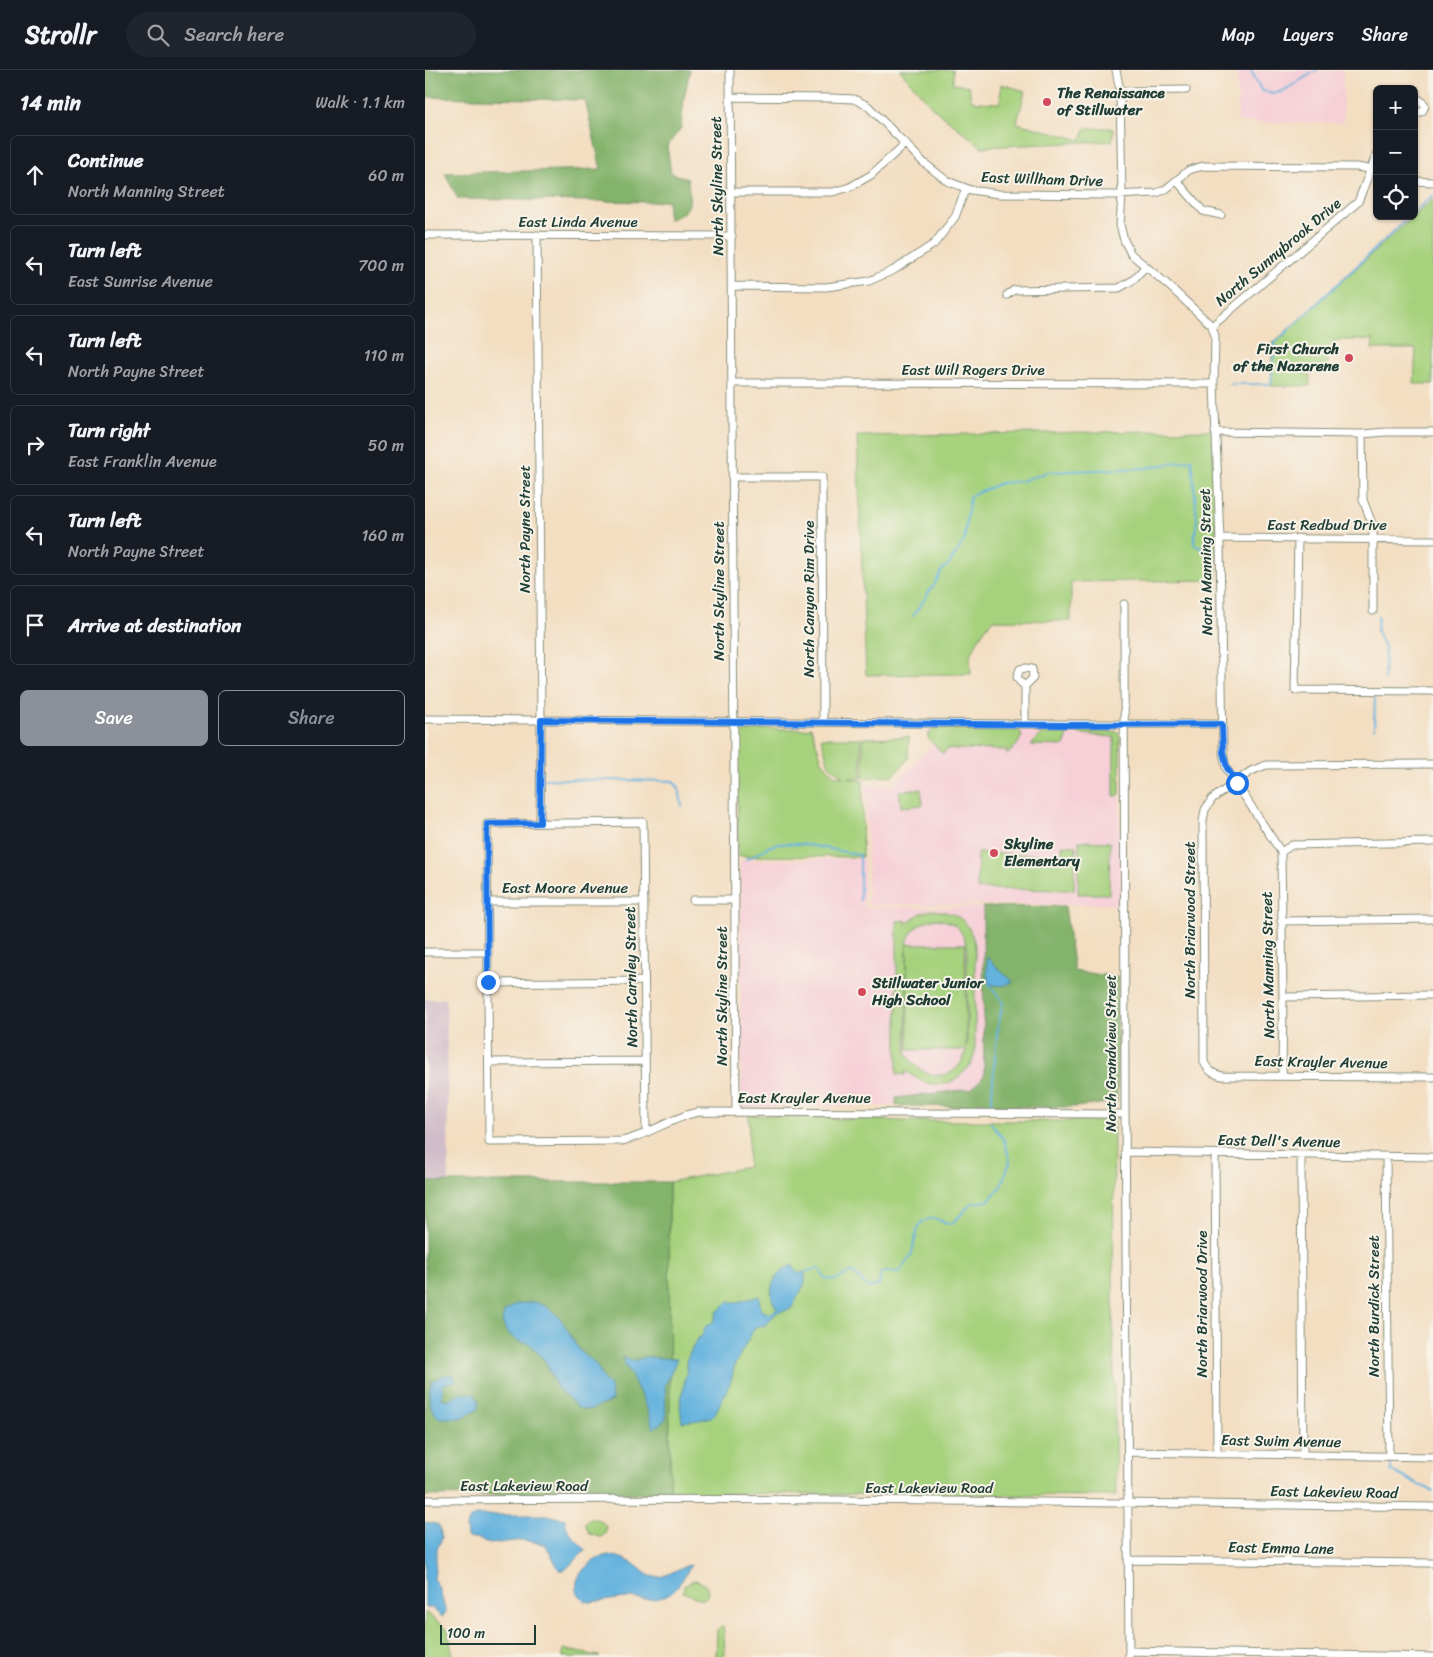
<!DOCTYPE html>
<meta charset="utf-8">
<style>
:root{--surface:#171b24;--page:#20242c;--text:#f1f3f6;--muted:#9ea1a6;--line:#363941;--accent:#8c9099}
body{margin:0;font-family:Sriracha,sans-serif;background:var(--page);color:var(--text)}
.controls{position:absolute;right:15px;top:15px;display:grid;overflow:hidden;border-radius:8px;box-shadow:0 1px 4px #0004}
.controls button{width:45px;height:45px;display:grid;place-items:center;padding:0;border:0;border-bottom:1px solid var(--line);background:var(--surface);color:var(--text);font:25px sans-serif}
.scale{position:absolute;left:15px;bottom:12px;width:96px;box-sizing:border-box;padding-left:5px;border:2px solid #1f3d34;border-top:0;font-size:14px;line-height:18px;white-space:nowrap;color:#1f3d34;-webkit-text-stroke:4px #f7f3e8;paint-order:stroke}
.stop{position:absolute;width:15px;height:15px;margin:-11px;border:4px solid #1a73e8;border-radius:50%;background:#fff}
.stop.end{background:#1a73e8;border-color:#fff;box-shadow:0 1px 5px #0008}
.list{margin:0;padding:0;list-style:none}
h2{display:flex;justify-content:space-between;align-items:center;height:65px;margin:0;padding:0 20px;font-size:21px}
h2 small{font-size:16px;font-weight:400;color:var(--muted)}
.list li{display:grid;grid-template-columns:32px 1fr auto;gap:15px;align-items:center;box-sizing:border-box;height:80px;margin:0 10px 10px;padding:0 10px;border:1px solid var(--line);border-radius:8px}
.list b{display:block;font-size:19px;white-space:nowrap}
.list p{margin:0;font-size:16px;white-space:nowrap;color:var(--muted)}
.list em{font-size:16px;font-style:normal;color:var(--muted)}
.actions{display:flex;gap:10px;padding:15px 20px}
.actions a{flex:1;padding:11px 0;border:1px solid var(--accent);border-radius:8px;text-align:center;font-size:18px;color:var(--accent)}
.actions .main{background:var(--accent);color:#fff}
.icon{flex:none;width:28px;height:28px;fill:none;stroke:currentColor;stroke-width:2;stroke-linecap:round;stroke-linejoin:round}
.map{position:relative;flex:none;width:1008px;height:1587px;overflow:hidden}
header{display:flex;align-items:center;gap:30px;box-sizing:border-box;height:70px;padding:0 25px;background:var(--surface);border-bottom:1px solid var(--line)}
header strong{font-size:24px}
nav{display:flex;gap:28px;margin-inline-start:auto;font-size:18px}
.search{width:350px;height:45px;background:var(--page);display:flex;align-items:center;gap:12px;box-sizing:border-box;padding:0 18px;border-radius:28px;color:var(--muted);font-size:19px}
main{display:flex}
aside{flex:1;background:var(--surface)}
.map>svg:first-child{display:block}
</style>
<header>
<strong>Strollr</strong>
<div class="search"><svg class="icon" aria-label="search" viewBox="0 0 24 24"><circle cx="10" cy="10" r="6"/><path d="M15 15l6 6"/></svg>Search here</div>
<nav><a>Map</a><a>Layers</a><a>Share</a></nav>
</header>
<main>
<aside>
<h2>14 min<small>Walk · 1.1 km</small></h2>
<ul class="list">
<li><svg class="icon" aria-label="ahead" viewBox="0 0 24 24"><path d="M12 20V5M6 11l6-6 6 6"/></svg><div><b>Continue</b><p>North Manning Street</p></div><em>60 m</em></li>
<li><svg class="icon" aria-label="left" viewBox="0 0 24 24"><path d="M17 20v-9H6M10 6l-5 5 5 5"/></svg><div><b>Turn left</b><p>East Sunrise Avenue</p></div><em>700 m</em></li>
<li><svg class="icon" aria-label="left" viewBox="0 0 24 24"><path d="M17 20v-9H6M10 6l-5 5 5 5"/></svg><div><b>Turn left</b><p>North Payne Street</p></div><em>110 m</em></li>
<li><svg class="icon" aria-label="right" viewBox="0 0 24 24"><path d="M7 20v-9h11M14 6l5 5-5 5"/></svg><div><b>Turn right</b><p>East Franklin Avenue</p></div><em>50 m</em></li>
<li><svg class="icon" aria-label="left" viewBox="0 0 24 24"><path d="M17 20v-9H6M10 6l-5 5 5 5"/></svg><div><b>Turn left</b><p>North Payne Street</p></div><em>160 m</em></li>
<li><svg class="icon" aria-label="arrive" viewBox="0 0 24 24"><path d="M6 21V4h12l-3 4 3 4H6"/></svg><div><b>Arrive at destination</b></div></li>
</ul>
<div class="actions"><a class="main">Save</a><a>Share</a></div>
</aside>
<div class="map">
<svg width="1008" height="1587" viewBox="0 0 1008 1587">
<rect width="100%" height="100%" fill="#f7f3e8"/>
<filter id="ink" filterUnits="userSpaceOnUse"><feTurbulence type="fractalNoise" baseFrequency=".02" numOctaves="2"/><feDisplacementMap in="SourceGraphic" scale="10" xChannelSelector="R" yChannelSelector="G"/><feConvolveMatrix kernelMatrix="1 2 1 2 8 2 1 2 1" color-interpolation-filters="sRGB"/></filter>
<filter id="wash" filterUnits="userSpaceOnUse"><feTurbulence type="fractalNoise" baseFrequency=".0096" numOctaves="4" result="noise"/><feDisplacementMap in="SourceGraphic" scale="20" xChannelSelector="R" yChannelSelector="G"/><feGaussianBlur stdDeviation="1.12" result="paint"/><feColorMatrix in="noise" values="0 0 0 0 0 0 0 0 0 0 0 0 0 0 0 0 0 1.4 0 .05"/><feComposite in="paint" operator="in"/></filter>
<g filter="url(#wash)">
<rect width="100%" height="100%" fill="#f3dec2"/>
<path fill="#f6cfd7" d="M812 0H918V53L813 52Z
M503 659 694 661 696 834 443 835 441 715H468L507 674Z
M439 789V838L558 837 559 1006 546 1019 472 1028 471 1036 316 1037 315 790Z"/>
<path fill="#d1bdc9" d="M0 929H21L24 1112H0Z"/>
<path fill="#a6d17d" stroke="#628758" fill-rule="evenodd" d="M475 0H528V14L544 16 546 29 552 32 575 33 576 14 600 21 592 53 656 70 661 58H685L689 60 687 71 557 77 509 39Z
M1008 129V314H989L991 279H947L948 270H910L902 295 884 296 885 316H846L847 274Z
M790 360 792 510 646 512V551L567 550 554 568 545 587 546 604 441 605 432 366Z
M319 656 320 659H381L386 657 397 691 409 705 418 707 404 695 396 668H436V708H423L438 711 437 787 313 786 312 667 313 658Z
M510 657 593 658 597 666 592 675 582 685V680L522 679 518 684 503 668 504 664Z
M621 660 642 661V668L639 676 606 675Z
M655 660 693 662 695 666V724L692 726H689V667L655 664 654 663Z
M484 667 483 689 469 705 438 708V668Z
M496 719 498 735 476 737 474 721Z
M654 771 685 772 684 824H653Z
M637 775 651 776 649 820 552 819 553 783 637 785Z
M507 840C534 843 543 849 550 875V981C549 985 548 991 545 996 543 999 539 1001 537 1004 520 1021 497 1015 481 1001L480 1005 472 1004V851L481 850V854L496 843ZM510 849C530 851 537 858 542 878V976L541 978 540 874H482L483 980H541C533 1015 495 1012 481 982L482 873C486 859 495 852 510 849Z
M324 1045 478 1051H689L688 1247 691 1426 245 1423 244 1112 323 1097Z
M165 1448C172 1449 181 1451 181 1460L179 1465 175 1467 165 1464 160 1454Z
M271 1510C279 1513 285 1517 282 1526L277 1530 258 1522 259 1516 267 1511Z
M0 1542 23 1560 28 1587H0Z
M296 1556H298L299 1562 300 1584 299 1587H291L292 1560Z
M138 1579 173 1586 175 1587H138Z"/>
<path fill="#84b36c" stroke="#527850" d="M0 0H265L259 28 256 58 242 76 246 103 263 109C265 134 269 140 243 150V130L229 132 33 129 20 103 176 99 160 30 0 27Z
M640 836 649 901 693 907 692 1032 649 1037 471 1036V1028L546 1019 559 1006 558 837Z
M0 1112H244L245 1423 0 1426Z"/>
<path fill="#64b2de" stroke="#427889" d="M562 887 579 904 588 911C581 917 573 916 564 914L562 906Z
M367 1195 374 1203 380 1202V1213L366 1239 351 1243 341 1255 330 1257 310 1294 306 1311 289 1346 275 1350 257 1352 255 1336 262 1298 261 1291 272 1269 277 1266 280 1257 289 1251 292 1242 303 1232H313L334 1226 336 1240 345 1244 352 1239C340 1221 348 1204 367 1195Z
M110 1232C139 1242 138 1257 154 1279 159 1286 169 1290 173 1298 179 1308 176 1309 186 1317L187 1331 164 1340 154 1338 132 1318 121 1292 105 1274 91 1270 81 1261 77 1251 79 1242 91 1234Z
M196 1286 209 1291 220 1287 252 1289 240 1315 241 1349 228 1359C222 1333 208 1310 196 1286Z
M19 1305H29L31 1311 18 1314 17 1328 23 1330 34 1324 48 1323C53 1328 55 1333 52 1340L36 1348H14C3 1336 2 1327 7 1311Z
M52 1445H122L140 1449C141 1464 152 1470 161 1480L140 1500H134L125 1482 119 1474 98 1470 65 1474 52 1468 46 1469 42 1467 41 1458 45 1449Z
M0 1452 7 1453 14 1455 17 1468 12 1479 9 1510 14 1518 21 1542 17 1547 7 1538 0 1537Z
M183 1485C192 1486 201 1489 209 1494 217 1499 222 1508 233 1507 245 1506 254 1496 266 1495 259 1507 254 1518 242 1525 241 1525 235 1528 235 1528 224 1531 211 1528 200 1528 191 1529 182 1531 173 1531 168 1532 162 1533 158 1529 139 1512 166 1488 183 1485Z"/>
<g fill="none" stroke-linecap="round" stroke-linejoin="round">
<path stroke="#64b2de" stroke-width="2" d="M826 0 836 20 848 24 858 21 892 0
M989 142 1008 125
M803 314H846L850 273 985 146
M488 546 509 515 517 500 524 494 539 471 545 426 576 413 597 411 623 402 721 398 767 390 772 450 769 472V474L778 478
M953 547 952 562 960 579 959 610
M949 659 950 624
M119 709 248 711 254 718 257 736
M321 789C333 786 339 776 353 774 375 771 412 781 435 785V830
M564 914 578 932 572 963 566 1035
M380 1202 393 1198 401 1209 411 1210 418 1206 427 1202 444 1218 454 1215 456 1202H474L486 1186 493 1158 498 1151 506 1148 527 1154 547 1133 563 1131 575 1118 585 1092 579 1070 566 1053
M966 1389V1401L1008 1421"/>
</g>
</g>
<g filter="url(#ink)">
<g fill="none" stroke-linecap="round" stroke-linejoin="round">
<g stroke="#898e7b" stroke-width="9">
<path id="minor" d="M305 0 311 1042
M691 0 695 21 697 125 695 155 699 170 706 184 743 215 787 256 790 266 789 314 795 471 798 682 801 698 856 782 858 927 857 1006
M695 21 761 20
M305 27 406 28 429 29 443 36 498 92 522 111 546 120 574 124 690 125 732 123 741 119 764 100 778 96 931 97 945 99 952 102
M989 29 995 30 1000 35C999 41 995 44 989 43
M752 111 778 141 796 145
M989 111 1008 112
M307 122H408L425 117 446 105 481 73
M0 165 307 166
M112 165 116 649 115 753
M307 216 401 217 444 211 469 200 509 174 530 147 541 118
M582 225 589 220 694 218 708 210 720 197
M787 256 933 132 952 83
M308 313 789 314
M790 362 937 364 961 362H1008
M937 364 938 430 948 456V541
M308 407H397L398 652
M795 468 1008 470
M873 468 870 620 1008 621
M699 534 700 1034 704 1587
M601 598 607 599 608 608 600 616 595 612 592 607 595 599Z
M0 649 611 654H797
M600 654V616
M1008 694 841 695 826 701 787 729 780 740 778 751 779 992C783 1001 788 1004 797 1006L1008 1007
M856 782 867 775 1008 772
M268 830H310
M62 832H219
M856 851 1008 849
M0 882H63
M63 913 219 911
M858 927 1008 925
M64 992 220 991
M221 1063 218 752 62 754 64 1072 197 1071C224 1065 245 1048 273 1042L700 1044
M700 1082 1008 1087
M790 1084 792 1384
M876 1085 878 1385
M961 1086 964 1386
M703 1382 1008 1387
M0 1430C336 1427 672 1433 1008 1437
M703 1490 1008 1493
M704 1581 1008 1587"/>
</g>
<use href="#minor" stroke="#fff" stroke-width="7"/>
</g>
</g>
<g fill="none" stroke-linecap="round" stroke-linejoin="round" filter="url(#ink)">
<path stroke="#1a73e8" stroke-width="6" d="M63 912 62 754 115 753 116 650 644 655 797 654 798 682 802 698 812 713"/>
</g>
<g fill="#d1495b" stroke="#f7f3e8" stroke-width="2">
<circle cx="622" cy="32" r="5"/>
<circle cx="924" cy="288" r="5"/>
<circle cx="569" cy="783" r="5"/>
<circle cx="437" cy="922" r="5"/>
</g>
<g text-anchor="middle" stroke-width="4" stroke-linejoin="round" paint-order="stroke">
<g font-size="15" font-weight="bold" fill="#1f3d34" stroke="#f7f3e8" text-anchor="start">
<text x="632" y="28">The Renaissance<tspan x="632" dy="17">of Stillwater</tspan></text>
<text x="914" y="284" text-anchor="end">First Church<tspan x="914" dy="17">of the Nazarene</tspan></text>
<text x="579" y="779">Skyline<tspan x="579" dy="17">Elementary</tspan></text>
<text x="447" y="918">Stillwater Junior<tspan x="447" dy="17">High School</tspan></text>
</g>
<g font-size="15" fill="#1f3d34" stroke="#f7f3e8">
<text transform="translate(617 109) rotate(2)" y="5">East Willham Drive</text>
<text transform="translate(292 116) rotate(-91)" y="5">North Skyline Street</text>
<text x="153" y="157">East Linda Avenue</text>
<text transform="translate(853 182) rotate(-40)" y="5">North Sunnybrook Drive</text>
<text x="548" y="305">East Will Rogers Drive</text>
<text x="902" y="460">East Redbud Drive</text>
<text transform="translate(100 459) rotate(-90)" y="5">North Payne Street</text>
<text transform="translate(781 492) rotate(-91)" y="5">North Manning Street</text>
<text transform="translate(294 521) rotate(-90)" y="5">North Skyline Street</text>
<text transform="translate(384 529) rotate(-90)" y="5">North Canyon Rim Drive</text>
<text x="140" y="823">East Moore Avenue</text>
<text transform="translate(765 850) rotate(-90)" y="5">North Briarwood Street</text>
<text transform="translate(843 895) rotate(-91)" y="5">North Manning Street</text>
<text transform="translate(206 907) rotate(-91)" y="5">North Carnley Street</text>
<text transform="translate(297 926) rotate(-90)" y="5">North Skyline Street</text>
<text transform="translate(686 983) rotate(-90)" y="5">North Grandview Street</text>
<text transform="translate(896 992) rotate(1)" y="5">East Krayler Avenue</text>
<text x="379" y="1033">East Krayler Avenue</text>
<text transform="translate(854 1071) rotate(1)" y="5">East Dell's Avenue</text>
<text transform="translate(777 1234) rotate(-90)" y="5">North Briarwood Drive</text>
<text transform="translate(949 1236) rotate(-90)" y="5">North Burdick Street</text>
<text transform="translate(856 1371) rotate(1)" y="5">East Swim Avenue</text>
<text x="99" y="1421">East Lakeview Road</text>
<text x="504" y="1423">East Lakeview Road</text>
<text transform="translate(909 1422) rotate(1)" y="5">East Lakeview Road</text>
<text transform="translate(856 1478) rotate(1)" y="5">East Emma Lane</text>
</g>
</g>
</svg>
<div class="controls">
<button>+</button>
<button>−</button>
<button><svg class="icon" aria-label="locate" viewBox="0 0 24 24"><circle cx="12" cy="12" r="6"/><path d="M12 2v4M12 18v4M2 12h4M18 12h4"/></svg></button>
</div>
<div class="scale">100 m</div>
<div class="stop" style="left:812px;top:713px"></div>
<div class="stop end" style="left:63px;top:912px"></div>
</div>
</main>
